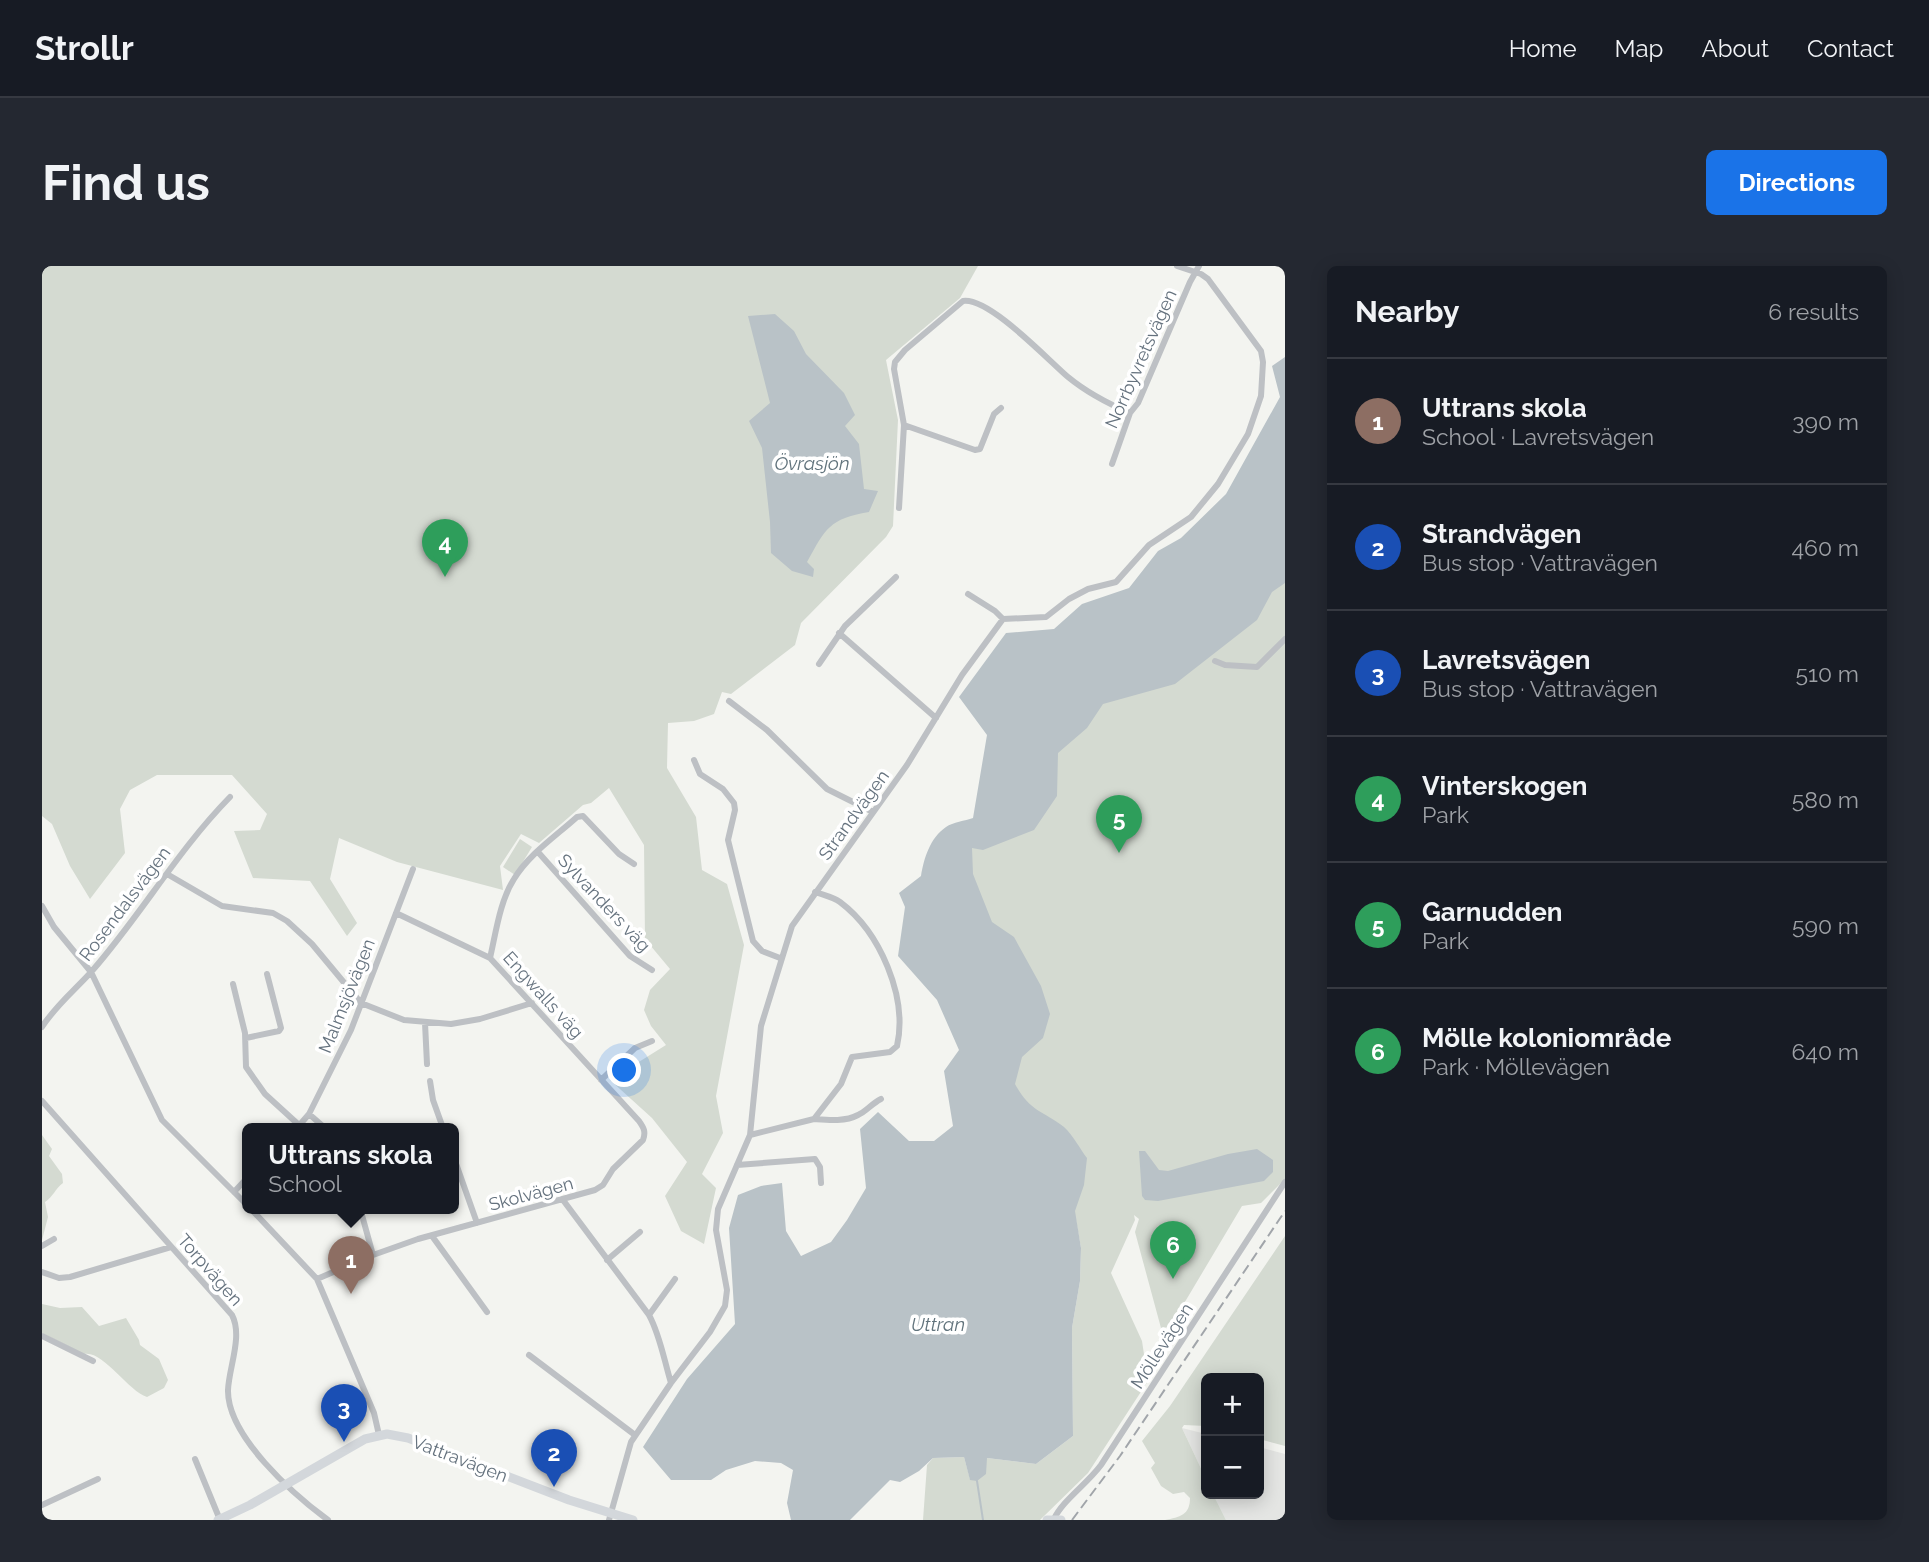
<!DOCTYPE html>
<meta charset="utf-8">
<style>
:root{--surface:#171b24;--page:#242831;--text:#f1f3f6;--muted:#9ea1a6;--line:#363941;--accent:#1a73e8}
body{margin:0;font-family:Raleway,sans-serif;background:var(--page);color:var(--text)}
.controls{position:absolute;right:21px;bottom:21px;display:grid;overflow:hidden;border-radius:10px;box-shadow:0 4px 18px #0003}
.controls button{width:63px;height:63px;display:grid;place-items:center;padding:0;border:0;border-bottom:2px solid var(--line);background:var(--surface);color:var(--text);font:35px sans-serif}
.you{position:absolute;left:583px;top:805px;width:24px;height:24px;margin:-18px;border:5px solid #fff;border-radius:50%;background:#1a73e8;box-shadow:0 0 0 10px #1a73e833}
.badge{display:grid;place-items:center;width:46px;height:46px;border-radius:50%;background:var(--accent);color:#fff;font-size:23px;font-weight:700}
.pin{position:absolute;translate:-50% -58px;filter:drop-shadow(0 2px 4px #0008)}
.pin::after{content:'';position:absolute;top:37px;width:24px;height:21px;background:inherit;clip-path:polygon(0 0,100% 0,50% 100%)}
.popup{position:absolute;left:200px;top:857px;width:217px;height:91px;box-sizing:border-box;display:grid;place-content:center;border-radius:10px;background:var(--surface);filter:drop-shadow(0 2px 5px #0005);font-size:23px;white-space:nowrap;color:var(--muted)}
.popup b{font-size:26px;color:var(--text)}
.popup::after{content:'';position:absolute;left:50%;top:100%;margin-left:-14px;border:14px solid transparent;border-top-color:var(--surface)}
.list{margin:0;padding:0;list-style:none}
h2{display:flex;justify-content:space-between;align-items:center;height:91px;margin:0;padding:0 28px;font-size:30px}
h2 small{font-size:23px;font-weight:400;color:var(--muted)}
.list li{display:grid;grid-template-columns:46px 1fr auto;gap:21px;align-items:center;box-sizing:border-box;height:126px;padding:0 28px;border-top:2px solid var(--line)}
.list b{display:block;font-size:26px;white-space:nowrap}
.list p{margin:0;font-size:23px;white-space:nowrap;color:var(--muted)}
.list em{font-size:23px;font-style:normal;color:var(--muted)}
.map{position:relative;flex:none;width:1243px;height:1254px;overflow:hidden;border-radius:10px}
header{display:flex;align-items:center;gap:42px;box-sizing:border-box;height:98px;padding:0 35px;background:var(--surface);border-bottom:2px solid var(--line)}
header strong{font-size:33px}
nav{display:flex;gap:38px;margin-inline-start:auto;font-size:24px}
.intro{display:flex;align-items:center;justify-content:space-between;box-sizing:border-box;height:168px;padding:0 42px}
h1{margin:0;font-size:49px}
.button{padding:18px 32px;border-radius:10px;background:var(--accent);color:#fff;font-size:24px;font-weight:700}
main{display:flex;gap:42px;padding:0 42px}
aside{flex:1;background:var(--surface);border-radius:10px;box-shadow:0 4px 18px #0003}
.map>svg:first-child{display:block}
</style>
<header>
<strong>Strollr</strong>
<nav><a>Home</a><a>Map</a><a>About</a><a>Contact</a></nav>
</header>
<div class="intro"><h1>Find us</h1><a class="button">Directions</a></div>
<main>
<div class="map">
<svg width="1243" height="1254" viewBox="0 0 1243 1254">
<rect width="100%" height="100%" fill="#f3f4f0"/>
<path fill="#e4e5e3" d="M1140 1162 1164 1168V1213Z
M1217 1181 1243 1188V1254H1184L1171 1228H1217Z"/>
<path fill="#d4dad1" d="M0 0H936L918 32 844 94 856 154 851 260 844 271 759 357 753 379 689 428 680 426 672 448 652 455 626 457 625 502 654 551 660 604 685 618 702 679 674 830 681 867 660 908 674 922 662 978 639 965 623 930 645 896 610 852 568 814 624 779 609 760 602 744 608 724 628 703 603 673 602 579 567 522 549 537 541 539 497 577 479 568 458 600 461 624 355 596 297 572 288 613 315 657 305 670 268 615 211 612 192 565 218 564 225 548 190 509H115L88 524 78 543 83 587 48 633 28 600 10 558 0 550Z
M1243 238V913L1219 937 1200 940 1128 1061 1119 1062 1093 966 1097 953 1092 949 1093 954 1069 1007 1100 1075 1106 1115 1046 1207 998 1254H881L885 1199 891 1192 922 1191 928 1213 945 1192 994 1198 1031 1170 1030 1062 1038 1015 1039 982 1034 954 935 813 898 598Z
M478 573 490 581 473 609 461 601Z
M0 869 10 883 7 890 20 908 21 917C13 923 11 931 3 936L6 951 0 974Z
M1243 970V1180L1217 1173V1112H1164V1160L1142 1159 1140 1162 1164 1213V1228H1171L1184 1254H1123C1138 1251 1148 1249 1148 1232L1142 1226 1131 1228 1119 1220 1109 1202 1113 1197 1100 1175 1128 1140Z
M0 1038 18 1042 40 1041 57 1060 84 1052 97 1074 98 1079 117 1093 126 1114 122 1122 105 1131C86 1125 61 1084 42 1088L0 1067Z"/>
<path fill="#b9c2c7" d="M733 48 752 65 764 88 802 127 813 149 803 160 817 178 822 223 836 225 827 246C787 253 784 262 765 296L772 303 771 311 750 305 729 287 728 256 720 182 707 155 728 137 706 50Z
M1243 91V317L1230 326 1215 354 1133 418 1061 438 1045 462 1016 487 1015 530 992 564 941 584 930 582 931 608 950 656 972 671 999 720 1008 748 1001 772 980 791 973 818C988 846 1000 844 1022 861 1031 869 1038 883 1045 892L1042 919 1033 945 1039 982 1038 1015 1030 1062 1031 1170 994 1198 945 1192 944 1208 935 1215 928 1214 922 1191 891 1192 877 1205 858 1216 848 1214 808 1254H749L745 1237 751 1204 739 1197 713 1195 684 1204 669 1214H629L601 1181 645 1113 693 1058 687 962 696 929 719 920 740 917 744 965 759 990 789 976 805 954 824 922 818 863 836 846 867 875H892L911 860 902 805 917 784 895 734 856 690 863 641 857 627 879 610C882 592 888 572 904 561 911 556 923 555 931 552L945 469 917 431 964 367 1012 363 1040 338 1087 322 1116 285 1139 272 1184 228 1238 131 1230 100Z
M1215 883 1231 894V906L1222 915 1116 935 1103 934 1100 930 1097 885H1103L1117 904 1126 905 1186 888Z"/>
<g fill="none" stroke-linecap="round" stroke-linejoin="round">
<path stroke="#b9c2c7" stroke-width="2" d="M935 1215 941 1254"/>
<path stroke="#bdc0c4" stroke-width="6" d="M862 159 933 184 938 183 952 148 959 142
M1070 198 1088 147 1096 137 1148 16 1157 0
M857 242 862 159 852 103 853 96 863 84 921 35C947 31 1006 94 1026 111 1043 125 1067 138 1088 147
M926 328 953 345 961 353
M797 367 894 452
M1173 395 1183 399 1215 401 1243 373
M777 398 803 360 854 311
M687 435 725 464 785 523 831 546
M652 494 658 508 681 523 692 537 693 544 686 574 711 675 720 685 738 692
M496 586 588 690 610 704
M125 608 180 640 231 647 245 655 270 678 319 737 362 754 409 758 438 753 490 737
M0 640 12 661 49 706 120 854 206 940
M448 692C454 666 458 635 472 613 487 588 514 570 535 551L541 550 577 588 592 598
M191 718 203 767 204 801 223 828 257 859
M383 757 385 798
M0 761C14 739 33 724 50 705 99 649 136 584 188 531
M204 772 237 765 239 762 225 708
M559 814 593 782 610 775
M388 815 391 834 401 862
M0 835 190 1049C201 1070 187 1101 186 1124 185 1170 252 1229 286 1254
M267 848 283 862
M772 853C785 854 803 856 816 849 825 845 829 838 839 833
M255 862 267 848 309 764 371 603
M708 869 772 853 799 818 810 791 848 786 855 780C866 731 838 666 798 636 791 631 781 629 773 626
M412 892 435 957
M695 899 773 893 778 901 779 917
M192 926 206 911
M521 934 607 1049C618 1069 622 1094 629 1117
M208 942 275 1013 332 1147 337 1169
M318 942 331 989
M390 970 445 1046
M0 980 12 973
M565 994 598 966
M0 1006 17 1012 28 1011 129 981
M275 1013 331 989 376 973 553 924 561 919 571 903 601 874C604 866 602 862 597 855L448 692 354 647
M607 1049 633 1013
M0 1070 51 1095
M487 1089 593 1169
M153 1193 178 1254
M0 1239 56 1213
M1012 1253C1020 1235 1045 1218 1059 1199L1243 916
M567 1254 589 1176 629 1117 668 1066 683 1040 685 1024 674 964 676 943 708 869 719 760 750 660 865 499 920 409 961 353 1004 351 1027 333 1046 323 1074 316 1107 279 1149 251 1176 218 1206 168 1219 130 1221 96 1219 85 1166 13 1159 8 1135 0"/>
<path stroke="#d3d7db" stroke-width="9" d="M176 1254 208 1239 323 1173 345 1168 366 1172 527 1234 591 1254
M1005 1254H1019"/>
<path stroke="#a1a5aa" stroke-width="2" stroke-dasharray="10 5" stroke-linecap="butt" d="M1030 1254 1078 1190 1243 945"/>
</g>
<g text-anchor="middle" stroke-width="7" stroke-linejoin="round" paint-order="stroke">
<g font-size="18" fill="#65727e" stroke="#fff">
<text transform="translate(1099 93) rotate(-66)" y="6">Norrbyvretsvägen</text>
<text transform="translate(812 549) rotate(-54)" y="6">Strandvägen</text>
<text transform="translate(562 637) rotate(47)" y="6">Sylvanders väg</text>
<text transform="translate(83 638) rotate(-53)" y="6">Rosendalsvägen</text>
<text transform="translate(501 729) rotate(48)" y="6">Engwalls väg</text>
<text transform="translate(305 730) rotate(-68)" y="6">Malmsjövägen</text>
<text transform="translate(489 928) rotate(-15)" y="6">Skolvägen</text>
<text transform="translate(168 1004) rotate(49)" y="6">Torpvägen</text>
<text transform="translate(1120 1080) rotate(-57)" y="6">Möllevägen</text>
<text transform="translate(418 1193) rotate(21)" y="6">Vattravägen</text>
</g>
<g font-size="19" font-style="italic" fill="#61737c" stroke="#fff">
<text x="770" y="204">Övrasjön</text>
<text x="896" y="1065">Uttran</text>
</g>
</g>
</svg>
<div class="controls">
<button>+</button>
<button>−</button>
</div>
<div class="you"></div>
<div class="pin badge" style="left:309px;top:1028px;background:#8d6e63">1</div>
<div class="popup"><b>Uttrans skola</b>School</div>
<div class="pin badge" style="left:512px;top:1221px;background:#1a4fb4">2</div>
<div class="pin badge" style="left:302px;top:1176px;background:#1a4fb4">3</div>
<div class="pin badge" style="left:403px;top:311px;background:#2e9e5b">4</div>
<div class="pin badge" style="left:1077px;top:587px;background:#2e9e5b">5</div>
<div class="pin badge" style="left:1131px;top:1013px;background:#2e9e5b">6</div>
</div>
<aside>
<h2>Nearby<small>6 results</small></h2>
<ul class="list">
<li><span class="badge" style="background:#8d6e63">1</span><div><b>Uttrans skola</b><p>School · Lavretsvägen</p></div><em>390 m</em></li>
<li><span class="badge" style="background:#1a4fb4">2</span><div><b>Strandvägen</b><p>Bus stop · Vattravägen</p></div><em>460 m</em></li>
<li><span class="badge" style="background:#1a4fb4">3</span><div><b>Lavretsvägen</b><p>Bus stop · Vattravägen</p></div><em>510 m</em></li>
<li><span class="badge" style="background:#2e9e5b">4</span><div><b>Vinterskogen</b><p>Park</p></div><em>580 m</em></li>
<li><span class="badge" style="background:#2e9e5b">5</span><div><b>Garnudden</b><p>Park</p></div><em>590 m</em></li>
<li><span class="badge" style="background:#2e9e5b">6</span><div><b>Mölle koloniområde</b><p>Park · Möllevägen</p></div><em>640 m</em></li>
</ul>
</aside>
</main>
